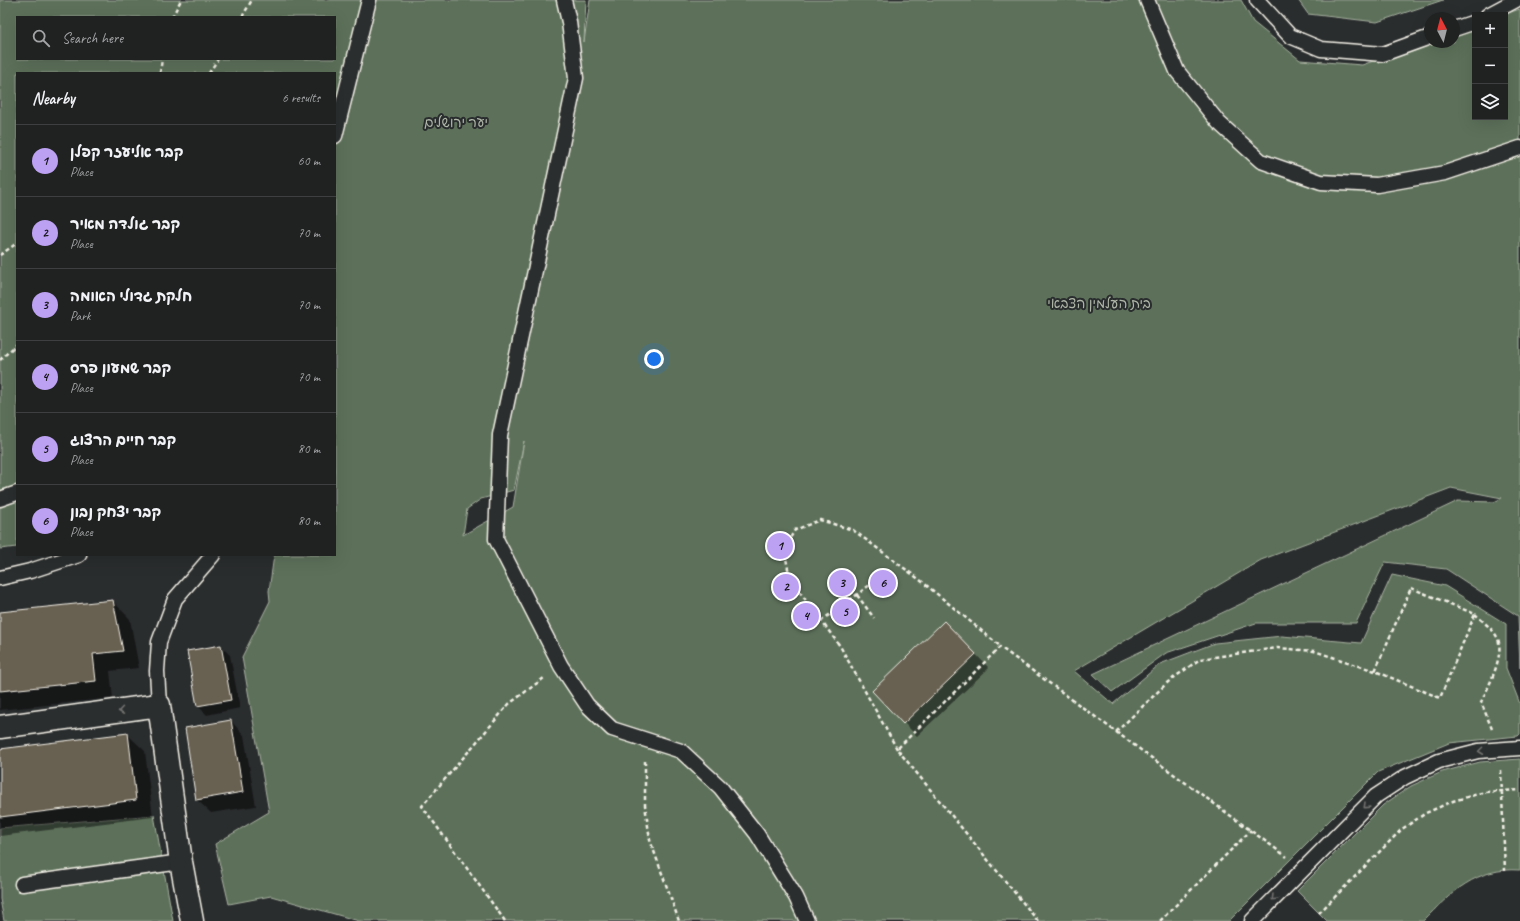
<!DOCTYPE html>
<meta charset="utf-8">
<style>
:root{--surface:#202222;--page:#2d2f2f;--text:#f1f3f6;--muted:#a2a4a5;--line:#3d3f40;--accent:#bca0f2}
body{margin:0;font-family:Caveat,"Playpen Sans Hebrew",sans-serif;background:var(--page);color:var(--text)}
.controls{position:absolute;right:12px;top:12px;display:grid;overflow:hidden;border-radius:0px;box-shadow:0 4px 16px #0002}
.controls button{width:36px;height:36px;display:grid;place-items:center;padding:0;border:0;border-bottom:1px solid var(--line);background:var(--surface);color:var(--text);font:20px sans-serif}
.compass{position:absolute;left:1424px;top:12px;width:36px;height:36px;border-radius:50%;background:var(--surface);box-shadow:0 4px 16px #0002;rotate:353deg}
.you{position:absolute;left:654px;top:359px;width:14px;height:14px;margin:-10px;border:3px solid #fff;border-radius:50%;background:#1a73e8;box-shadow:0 0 0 6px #1a73e833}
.badge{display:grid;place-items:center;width:26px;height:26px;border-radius:50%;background:var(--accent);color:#111;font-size:13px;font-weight:700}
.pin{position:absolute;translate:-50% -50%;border:2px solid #fff;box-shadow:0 1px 4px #0006}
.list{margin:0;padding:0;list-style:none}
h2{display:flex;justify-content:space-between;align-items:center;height:52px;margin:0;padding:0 16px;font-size:17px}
h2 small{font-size:13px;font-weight:400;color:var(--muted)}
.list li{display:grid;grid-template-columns:26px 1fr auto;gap:12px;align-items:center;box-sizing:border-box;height:72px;padding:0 16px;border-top:1px solid var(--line)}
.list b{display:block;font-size:15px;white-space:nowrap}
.list p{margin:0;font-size:13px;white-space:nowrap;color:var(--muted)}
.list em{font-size:13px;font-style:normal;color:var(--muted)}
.icon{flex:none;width:22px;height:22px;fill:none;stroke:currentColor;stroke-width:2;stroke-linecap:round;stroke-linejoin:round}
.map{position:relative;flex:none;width:1520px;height:921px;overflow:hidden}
.search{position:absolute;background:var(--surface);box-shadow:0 4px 16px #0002;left:16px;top:16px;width:320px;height:44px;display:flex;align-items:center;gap:10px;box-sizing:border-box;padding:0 14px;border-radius:0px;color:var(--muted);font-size:15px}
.panel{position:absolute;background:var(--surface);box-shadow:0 4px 16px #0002;left:16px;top:72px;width:320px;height:484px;border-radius:0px}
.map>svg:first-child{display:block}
</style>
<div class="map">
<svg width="1520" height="921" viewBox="0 0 1520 921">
<rect width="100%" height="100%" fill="#2a2d2e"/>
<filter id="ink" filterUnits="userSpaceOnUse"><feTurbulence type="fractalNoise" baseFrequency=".025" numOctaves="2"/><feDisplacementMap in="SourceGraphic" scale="8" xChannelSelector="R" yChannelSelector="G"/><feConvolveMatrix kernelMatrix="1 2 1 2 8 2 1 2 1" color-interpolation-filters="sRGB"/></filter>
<g filter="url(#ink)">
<path fill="#5d715a" stroke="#a8b1a1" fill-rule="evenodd" d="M0 0H586L584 42 590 0H1241L1253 22 1300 60 1362 65 1430 41 1454 42V32L1475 25V117H1505V15H1502L1520 9V668L1518 616 1446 569 1385 562 1356 623H1256L1166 653 1112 692 1093 674 1458 501 1494 502 1502 498 1451 488 1261 560 1074 671 1113 704 1160 664 1215 643 1282 636 1361 643 1392 575 1445 586 1506 624V668L1520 704V734L1518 736 1449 743 1378 772 1229 921H359L271 896 229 904 215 844 269 812 242 657 270 601 269 591 274 555H335V73H17V547L0 549ZM17 17H335V59H17ZM524 441 513 507 463 535 467 509 481 499 514 490Z
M1298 0H1443L1377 22 1308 14Z
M1520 759V870C1476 867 1451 893 1423 921H1327L1297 891 1383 805 1411 786 1442 772 1480 762Z
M154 815 173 921H4L0 899V828Z"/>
<path fill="#0007" d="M113 601 130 619 139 668 110 671 113 698 0 710V613Z
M958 636 989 668 917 736 904 723Z
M221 646 230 655 240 708 207 715 198 706Z
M231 721 244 735 256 806 211 813 197 800Z
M127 734 145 751 153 817 0 836V750Z"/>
<path fill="#686151" stroke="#f4f1e8" d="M113 600 123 651 93 654 96 681 0 691V612Z
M944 621 976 654 903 724 872 691Z
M221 645 231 700 197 706 187 651Z
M231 720 243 792 196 800 185 728Z
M128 733 136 800 0 817V749Z"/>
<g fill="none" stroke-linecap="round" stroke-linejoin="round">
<g stroke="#f4f1e8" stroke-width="17">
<path id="lane" d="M564 0 569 22 576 78 500 435 496 539 561 666 587 705 612 729 681 751 720 787 757 834 796 897 807 921
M1147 0 1177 71 1219 123 1261 161 1321 182 1377 185 1445 173 1520 148
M1257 0 1290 36 1321 49 1383 54 1430 37
M1488 15 1516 0
M1454 29 1475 22
M335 136 369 0
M0 499 17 493
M0 578 30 571 79 555
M159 705 157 671 159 642 175 599 213 555
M22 884 181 862
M1252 921 1376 796 1405 777 1439 761 1478 751 1520 748"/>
</g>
<g stroke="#f4f1e8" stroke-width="25">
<path id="street" d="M0 727 159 705 181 862 192 921"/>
</g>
<path stroke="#f4f1e8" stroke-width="2.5" stroke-dasharray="4 3" stroke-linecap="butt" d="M172 17 181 0
M242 17 252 0
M160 73 162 59
M209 73 218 59
M0 255 17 243
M0 360 17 344
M1411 588 1475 614 1440 698 1375 671Z
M857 595 874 618
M1475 614C1482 621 1493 629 1497 637 1506 653 1488 688 1481 702L1492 729
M821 621 882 576
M1116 732 1168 682 1200 659 1277 648 1314 651 1375 671
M897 749 840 646 790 579 784 548 795 530 820 520 853 530 920 580 1000 646
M645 761V805L650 840 679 921
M1501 770 1505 871
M1319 913 1402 829 1426 813 1453 801 1485 792 1520 790
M505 921 422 806 509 704 544 678
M1038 921 897 749 1000 647 1287 857
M1160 921 1251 830"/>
<use href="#lane" stroke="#2a2d2e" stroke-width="14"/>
<use href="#street" stroke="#2a2d2e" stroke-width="22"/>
</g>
<defs><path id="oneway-chevron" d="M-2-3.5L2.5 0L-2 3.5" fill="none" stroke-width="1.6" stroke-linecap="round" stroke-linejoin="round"/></defs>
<g stroke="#71726f">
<use href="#oneway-chevron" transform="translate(121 711) rotate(172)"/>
<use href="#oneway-chevron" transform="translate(1481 751) rotate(173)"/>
<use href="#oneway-chevron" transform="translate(1366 806) rotate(136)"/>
<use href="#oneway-chevron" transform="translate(1274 898) rotate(135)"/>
</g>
</g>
<g text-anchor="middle" stroke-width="4" stroke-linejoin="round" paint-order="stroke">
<g font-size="14" fill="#b0b7a8" stroke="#2a2d2e">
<text x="456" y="127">יער ירושלים</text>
<text x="1099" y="308">בית העלמין הצבאי</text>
</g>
</g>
</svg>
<div class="controls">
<button>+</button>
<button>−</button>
<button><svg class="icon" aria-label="layers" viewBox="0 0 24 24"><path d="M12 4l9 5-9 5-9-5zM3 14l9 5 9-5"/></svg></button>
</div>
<svg class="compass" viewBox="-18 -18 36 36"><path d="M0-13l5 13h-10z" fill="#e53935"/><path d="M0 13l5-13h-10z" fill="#a2a4a5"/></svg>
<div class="you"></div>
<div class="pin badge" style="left:780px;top:546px">1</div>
<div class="pin badge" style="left:786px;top:587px">2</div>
<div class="pin badge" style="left:842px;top:583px">3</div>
<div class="pin badge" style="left:806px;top:616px">4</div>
<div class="pin badge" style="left:845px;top:612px">5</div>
<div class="pin badge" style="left:883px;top:583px">6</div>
<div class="search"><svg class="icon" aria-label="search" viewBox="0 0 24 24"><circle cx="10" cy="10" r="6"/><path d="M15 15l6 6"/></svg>Search here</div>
<section class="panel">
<h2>Nearby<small>6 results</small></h2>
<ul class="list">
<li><span class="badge">1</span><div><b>קבר אליעזר קפלן</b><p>Place</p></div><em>60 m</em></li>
<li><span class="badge">2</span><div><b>קבר גולדה מאיר</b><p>Place</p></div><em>70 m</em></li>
<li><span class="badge">3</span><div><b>חלקת גדולי האומה</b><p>Park</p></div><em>70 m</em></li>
<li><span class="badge">4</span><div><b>קבר שמעון פרס</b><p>Place</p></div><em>70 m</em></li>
<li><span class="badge">5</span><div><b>קבר חיים הרצוג</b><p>Place</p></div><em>80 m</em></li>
<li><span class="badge">6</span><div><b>קבר יצחק נבון</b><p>Place</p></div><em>80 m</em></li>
</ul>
</section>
</div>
